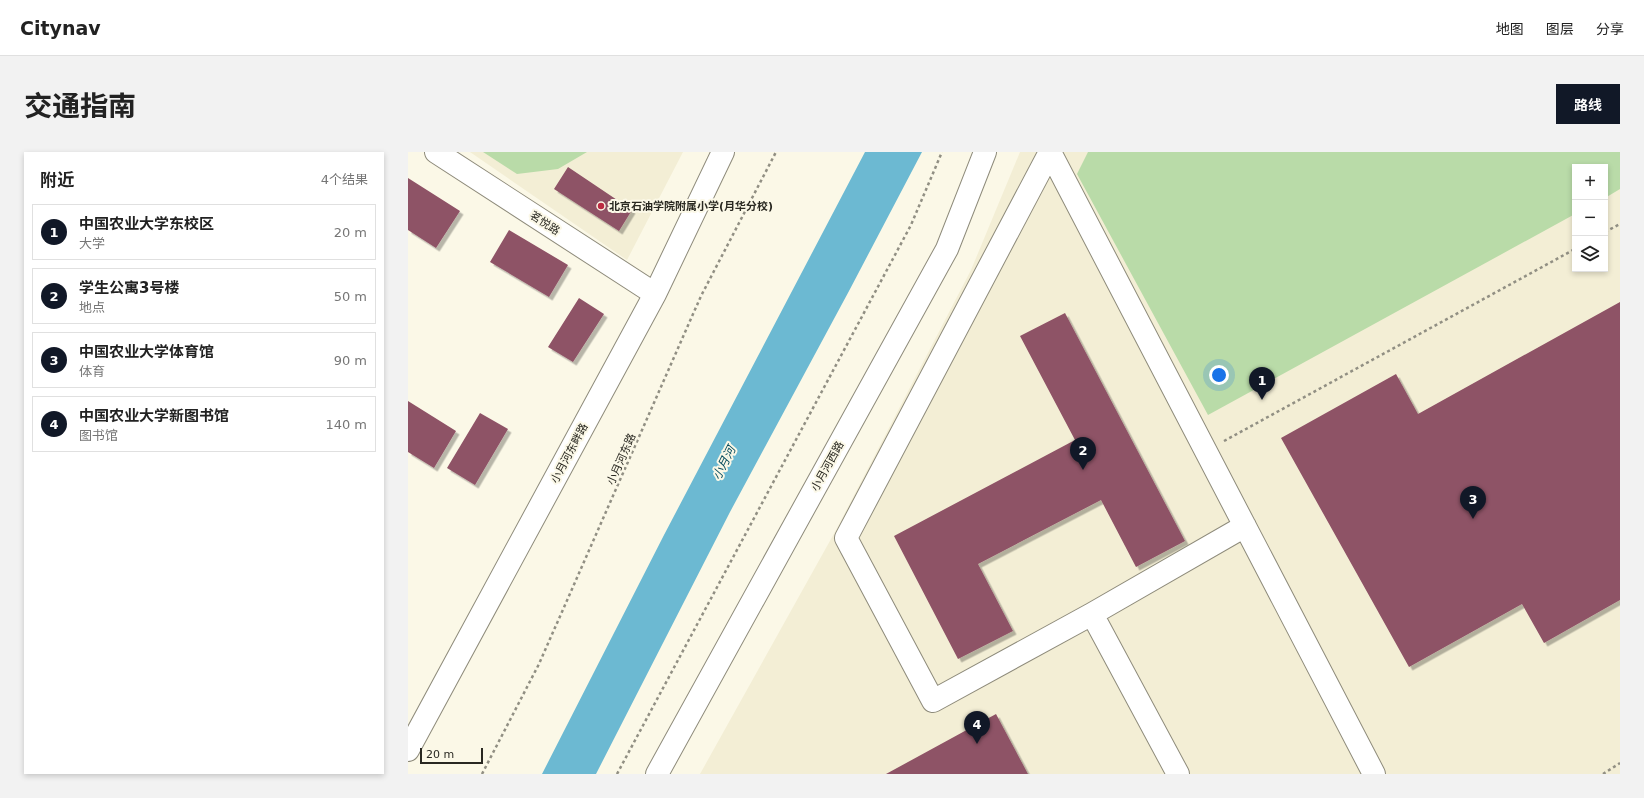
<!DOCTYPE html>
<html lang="zh">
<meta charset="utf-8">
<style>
:root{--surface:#fff;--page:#f2f2f2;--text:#222;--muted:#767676;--line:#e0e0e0;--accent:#111827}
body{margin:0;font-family:"DejaVu Sans","Noto Sans SC",sans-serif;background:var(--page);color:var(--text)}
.controls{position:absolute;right:12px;top:12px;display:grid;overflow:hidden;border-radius:0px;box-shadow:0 2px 6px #0003}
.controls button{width:36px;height:36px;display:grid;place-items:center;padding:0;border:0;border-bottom:1px solid var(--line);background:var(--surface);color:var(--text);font:20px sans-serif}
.scale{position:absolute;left:12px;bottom:10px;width:63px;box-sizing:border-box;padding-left:4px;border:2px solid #292821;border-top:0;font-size:11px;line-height:14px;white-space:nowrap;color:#292821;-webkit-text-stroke:3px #fbf8e7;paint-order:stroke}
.you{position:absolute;left:811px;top:223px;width:14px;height:14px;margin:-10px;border:3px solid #fff;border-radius:50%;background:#1a73e8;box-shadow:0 0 0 6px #1a73e833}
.badge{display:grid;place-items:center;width:26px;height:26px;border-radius:50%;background:var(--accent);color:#fff;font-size:13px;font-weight:700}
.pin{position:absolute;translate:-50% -33px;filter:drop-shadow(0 1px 2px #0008)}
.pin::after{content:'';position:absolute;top:21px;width:14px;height:12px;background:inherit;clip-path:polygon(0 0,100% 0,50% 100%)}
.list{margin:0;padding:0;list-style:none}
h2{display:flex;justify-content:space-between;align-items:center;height:52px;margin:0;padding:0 16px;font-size:17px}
h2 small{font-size:13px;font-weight:400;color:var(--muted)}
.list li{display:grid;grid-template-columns:26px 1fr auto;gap:12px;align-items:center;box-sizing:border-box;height:56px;margin:0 8px 8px;padding:0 8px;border:1px solid var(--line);border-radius:0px}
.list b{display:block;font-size:15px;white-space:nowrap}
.list p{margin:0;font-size:13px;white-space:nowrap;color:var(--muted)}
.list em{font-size:13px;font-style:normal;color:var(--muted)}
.icon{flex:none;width:22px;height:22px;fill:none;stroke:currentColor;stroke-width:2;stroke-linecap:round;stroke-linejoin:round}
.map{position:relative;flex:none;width:1212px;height:622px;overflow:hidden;border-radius:0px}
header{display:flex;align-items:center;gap:24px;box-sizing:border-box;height:56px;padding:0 20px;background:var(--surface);border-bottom:1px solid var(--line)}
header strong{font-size:19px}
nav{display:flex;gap:22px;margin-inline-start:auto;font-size:14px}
.intro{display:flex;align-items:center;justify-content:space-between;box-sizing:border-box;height:96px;padding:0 24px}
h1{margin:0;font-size:28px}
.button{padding:10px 18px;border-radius:0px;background:var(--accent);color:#fff;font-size:14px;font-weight:700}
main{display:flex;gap:24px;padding:0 24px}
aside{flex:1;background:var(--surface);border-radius:0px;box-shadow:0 2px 6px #0003}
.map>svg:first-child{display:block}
</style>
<header>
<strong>Citynav</strong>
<nav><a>地图</a><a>图层</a><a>分享</a></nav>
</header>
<div class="intro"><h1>交通指南</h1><a class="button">路线</a></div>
<main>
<aside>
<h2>附近<small>4个结果</small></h2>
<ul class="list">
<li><span class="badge">1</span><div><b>中国农业大学东校区</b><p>大学</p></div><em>20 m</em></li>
<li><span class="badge">2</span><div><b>学生公寓3号楼</b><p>地点</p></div><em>50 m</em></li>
<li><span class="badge">3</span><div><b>中国农业大学体育馆</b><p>体育</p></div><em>90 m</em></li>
<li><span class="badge">4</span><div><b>中国农业大学新图书馆</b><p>图书馆</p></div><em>140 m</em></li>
</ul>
</aside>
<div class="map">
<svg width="1212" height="622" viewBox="0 0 1212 622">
<defs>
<filter id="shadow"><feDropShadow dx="3.5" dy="3.5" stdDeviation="0" flood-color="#0004"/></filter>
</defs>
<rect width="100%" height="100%" fill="#fbf8e7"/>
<path fill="#f3eed5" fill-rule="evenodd" d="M62 0H275L219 108Z
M612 0H1212V622H292L428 378 563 118ZM1167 15H1197V117H1167Z"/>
<path fill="#b9dba8" d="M75 0H179L150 17 109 22Z
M680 0H1212V37L1197 46V15H1167V62L800 263 669 22Z"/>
<path fill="#6cb9d2" d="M457 0H514L441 139 322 360 188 622H134L256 383Z"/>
<path fill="#8e5266" filter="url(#shadow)" d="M160 15 224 58 211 79 146 37Z
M0 26 52 59 28 96 0 78Z
M101 78 160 113 141 145 82 110Z
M171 146 196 162 165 210 140 195Z
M1212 150V448L1136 491 1114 452 1001 515 873 286 988 222 1010 262Z
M657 161 777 389 728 415 693 348 570 412 605 479 550 507 486 384 667 288 612 184Z
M0 249 48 279 26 316 0 300Z
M72 261 100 277 67 333 39 316Z
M588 562 620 622H478Z"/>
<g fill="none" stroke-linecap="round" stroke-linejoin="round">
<g stroke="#8e8b7b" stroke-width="24">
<path id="minor" d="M28 0 247 142
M642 0 438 386 525 549 684 462 837 374
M642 0 966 622
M684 462 770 622
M0 598 247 142 315 0
M249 622 539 97 577 0"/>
</g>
<path stroke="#918f83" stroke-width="2.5" stroke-dasharray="3 3" stroke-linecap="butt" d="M1197 80 1212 72
M816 289 1167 97
M74 622 131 512 293 144 368 0
M209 622 503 73 534 0
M1195 622 1212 611"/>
<use href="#minor" stroke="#fff" stroke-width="22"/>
</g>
<circle fill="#bb2a42" stroke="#fbf8e7" stroke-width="1.5" cx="193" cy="54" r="4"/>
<g text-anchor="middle" stroke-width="4" stroke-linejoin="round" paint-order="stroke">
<g font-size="11" font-weight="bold" fill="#292821" stroke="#fbf8e7" text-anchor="start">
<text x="201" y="58">北京石油学院附属小学(月华分校)</text>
</g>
<g font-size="11" fill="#292821" stroke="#fbf8e7">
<text transform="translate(137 71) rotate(33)" y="4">茗悦路</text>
<text transform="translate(161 301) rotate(-62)" y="4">小月河东畔路</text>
<text transform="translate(213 307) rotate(-66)" y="4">小月河东路</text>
<text transform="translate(419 314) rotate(-61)" y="4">小月河西路</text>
</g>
<g font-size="12" font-style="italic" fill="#054b5d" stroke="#fbf8e7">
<text transform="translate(316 311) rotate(-63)" y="4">小月河</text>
</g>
</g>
</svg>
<div class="controls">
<button>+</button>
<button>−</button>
<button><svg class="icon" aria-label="layers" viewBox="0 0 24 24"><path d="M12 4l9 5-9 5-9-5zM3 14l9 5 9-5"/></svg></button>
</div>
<div class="scale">20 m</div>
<div class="you"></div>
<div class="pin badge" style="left:854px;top:248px">1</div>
<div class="pin badge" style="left:675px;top:318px">2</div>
<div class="pin badge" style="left:1065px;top:367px">3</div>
<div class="pin badge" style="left:569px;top:592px">4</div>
</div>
</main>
